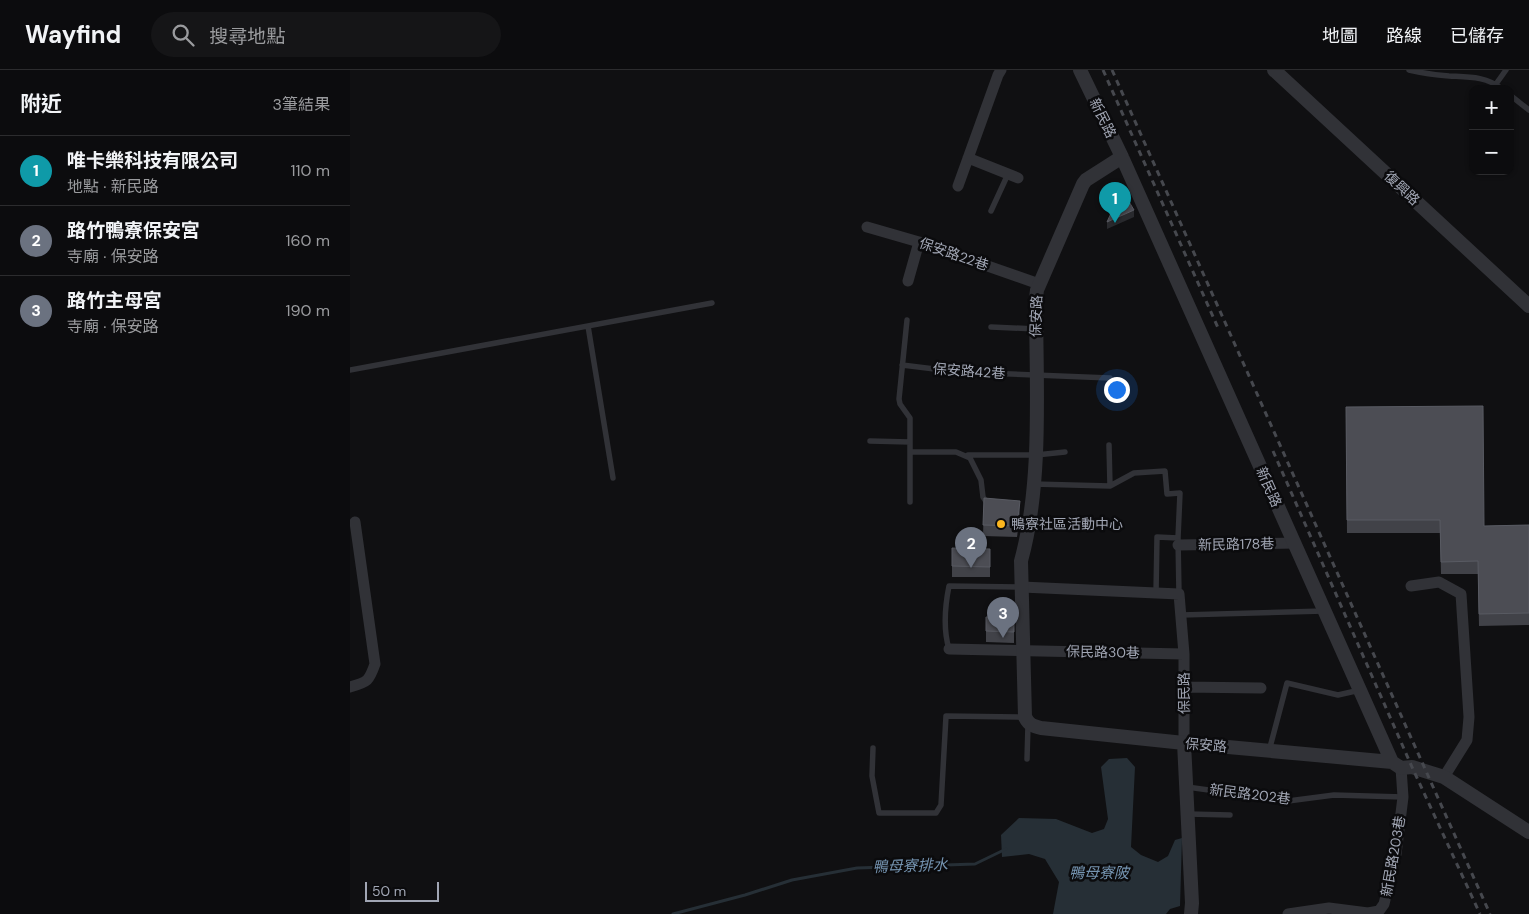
<!DOCTYPE html>
<html lang="zh-TW">
<meta charset="utf-8">
<style>
:root{--surface:#0c0c0e;--page:#151517;--text:#f1f3f6;--muted:#9a9b9e;--line:#2c2c2e;--accent:#7c3aed}
body{margin:0;font-family:"DM Sans","Noto Sans TC",sans-serif;background:var(--page);color:var(--text)}
.controls{position:absolute;right:15px;top:15px;display:grid;overflow:hidden;border-radius:10px;box-shadow:0 1px 4px #0004}
.controls button{width:45px;height:45px;display:grid;place-items:center;padding:0;border:0;border-bottom:1px solid var(--line);background:var(--surface);color:var(--text);font:25px sans-serif}
.scale{position:absolute;left:15px;bottom:12px;width:74px;box-sizing:border-box;padding-left:5px;border:2px solid #a1a6b4;border-top:0;font-size:14px;line-height:18px;white-space:nowrap;color:#a1a6b4;-webkit-text-stroke:4px #0b0b0d;paint-order:stroke}
.you{position:absolute;left:766px;top:319px;width:18px;height:18px;margin:-12px;border:4px solid #fff;border-radius:50%;background:#1a73e8;box-shadow:0 0 0 8px #1a73e833}
.badge{display:grid;place-items:center;width:32px;height:32px;border-radius:50%;background:var(--accent);color:#fff;font-size:16px;font-weight:700}
.pin{position:absolute;translate:-50% -41px;filter:drop-shadow(0 1px 2px #0008)}
.pin::after{content:'';position:absolute;top:26px;width:18px;height:15px;background:inherit;clip-path:polygon(0 0,100% 0,50% 100%)}
.list{margin:0;padding:0;list-style:none}
h2{display:flex;justify-content:space-between;align-items:center;height:65px;margin:0;padding:0 20px;font-size:21px}
h2 small{font-size:16px;font-weight:400;color:var(--muted)}
.list li{display:grid;grid-template-columns:32px 1fr auto;gap:15px;align-items:center;box-sizing:border-box;height:70px;padding:0 20px;border-top:1px solid var(--line)}
.list b{display:block;font-size:19px;white-space:nowrap}
.list p{margin:0;font-size:16px;white-space:nowrap;color:var(--muted)}
.list em{font-size:16px;font-style:normal;color:var(--muted)}
.icon{flex:none;width:28px;height:28px;fill:none;stroke:currentColor;stroke-width:2;stroke-linecap:round;stroke-linejoin:round}
.map{position:relative;flex:none;width:1179px;height:844px;overflow:hidden}
header{display:flex;align-items:center;gap:30px;box-sizing:border-box;height:70px;padding:0 25px;background:var(--surface);border-bottom:1px solid var(--line)}
header strong{font-size:24px}
nav{display:flex;gap:28px;margin-inline-start:auto;font-size:18px}
.search{width:350px;height:45px;background:var(--page);display:flex;align-items:center;gap:12px;box-sizing:border-box;padding:0 18px;border-radius:28px;color:var(--muted);font-size:19px}
main{display:flex}
aside{flex:1;background:var(--surface)}
.map>svg:first-child{display:block}
</style>
<header>
<strong>Wayfind</strong>
<div class="search"><svg class="icon" aria-label="search" viewBox="0 0 24 24"><circle cx="10" cy="10" r="6"/><path d="M15 15l6 6"/></svg>搜尋地點</div>
<nav><a>地圖</a><a>路線</a><a>已儲存</a></nav>
</header>
<main>
<aside>
<h2>附近<small>3筆結果</small></h2>
<ul class="list">
<li><span class="badge" style="background:#0f9aa8">1</span><div><b>唯卡樂科技有限公司</b><p>地點 · 新民路</p></div><em>110 m</em></li>
<li><span class="badge" style="background:#6b7280">2</span><div><b>路竹鴨寮保安宮</b><p>寺廟 · 保安路</p></div><em>160 m</em></li>
<li><span class="badge" style="background:#6b7280">3</span><div><b>路竹主母宮</b><p>寺廟 · 保安路</p></div><em>190 m</em></li>
</ul>
</aside>
<div class="map">
<svg width="1179" height="844" viewBox="0 0 1179 844">
<rect width="100%" height="100%" fill="#101012"/>
<path fill="#262f36" d="M777 688 785 697 781 777 791 785 808 792 818 786 825 770 832 768 830 836 820 839 816 844H703L709 812 695 789 679 784 652 787 651 765 669 748 706 749 742 763 754 759 758 749 751 697 759 689Z"/>
<g fill="none" stroke-linecap="round" stroke-linejoin="round">
<path stroke="#262f36" stroke-width="3" d="M323 844 395 825 442 810 507 798 625 794 656 779"/>
<path stroke="#313237" stroke-width="5.5" d="M1059 0C1072 3 1086 5 1099 6 1118 7 1136 6 1152 19
M1146 14 1156 0
M1160 25 1179 40
M641 141 658 104
M557 250 549 329 550 334 560 348V432
M238 256 263 408
M641 257 686 259
M552 295 609 302 760 308
M0 300 362 233
M520 371 560 372
M759 375 760 416
M560 382H606L620 388 631 410 633 427 637 433
M618 385H686L715 382
M683 414 760 416 784 403 815 401 817 424 830 423 828 468 829 524
M806 523 807 467 828 468
M831 545 974 541
M599 579C593 559 595 536 599 516L672 517
M523 678 522 706 529 743H586L591 735 596 646 675 647
M919 681 937 613 988 625 1010 620
M677 689 678 655
M837 717 938 731 984 725 1053 727
M838 744 880 745"/>
<path stroke="#313237" stroke-width="11" d="M618 88 668 108
M608 116 648 5 651 0
M517 157 569 172 689 214
M558 211 569 172
M828 475 945 473
M1061 516 1089 512 1111 524 1119 647 1117 670 1094 707
M672 517 829 524 834 584V673
M599 579 834 584
M0 617C18 612 19 611 25 594L5 452
M834 617 911 618
M938 844 979 838 1018 843 1029 841 1034 834 1046 784 1053 727 1051 698"/>
<path stroke="#313237" stroke-width="14" d="M730 0 772 87 1042 692 1051 698 1062 697 1094 707 1179 762
M924 0 1179 236
M772 87 736 110 733 114 687 220 686 228C686 312 693 411 671 491L675 647C679 655 683 656 691 658L834 673 1042 692
M834 673 842 833 841 844"/>
<path stroke="#46484e" stroke-width="3" stroke-dasharray="6 5" stroke-linecap="butt" d="M753 0 869 260
M762 0 1140 844
M923 381 1062 697 1130 844"/>
</g>
<path fill="#414248" d="M996 337 1134 456 1179 455V555L1129 556 1128 504H1091L1090 463H997Z
M634 428 670 442 667 467 633 466Z
M602 478 640 479V507H602Z
M636 547H664V573L636 572Z"/>
<path fill="#292a2e" d="M784 140V147L757 159V152Z
M670 431V442L667 467V456Z"/>
<path fill="#4c4d54" stroke="#595b63" d="M767 130H778L784 140 757 152Z
M1133 336 1134 456 1179 455V543L1129 544 1128 491 1091 492 1090 450H997L996 337Z
M634 428 670 431 667 456 633 455Z
M602 478 640 479V497L602 496Z
M636 547H664V562L636 561Z"/>
<circle fill="#fbb61f" stroke="#0b0b0d" stroke-width="2" cx="651" cy="454" r="5"/>
<g text-anchor="middle" stroke-width="5" stroke-linejoin="round" paint-order="stroke">
<g font-size="14" fill="#a1a6b4" stroke="#0b0b0d">
<text transform="translate(753 48) rotate(64)" y="5">新民路</text>
<text transform="translate(1052 118) rotate(43)" y="5">復興路</text>
<text transform="translate(604 184) rotate(19)" y="5">保安路22巷</text>
<text transform="translate(686 246) rotate(-88)" y="5">保安路</text>
<text transform="translate(619 301) rotate(4)" y="5">保安路42巷</text>
<text transform="translate(919 417) rotate(66)" y="5">新民路</text>
<text transform="translate(886 474) rotate(-1)" y="5">新民路178巷</text>
<text transform="translate(753 582) rotate(1)" y="5">保民路30巷</text>
<text transform="translate(834 623) rotate(-91)" y="5">保民路</text>
<text transform="translate(856 675) rotate(5)" y="5">保安路</text>
<text transform="translate(900 724) rotate(7)" y="5">新民路202巷</text>
<text transform="translate(1043 786) rotate(-80)" y="5">新民路203巷</text>
</g>
<g font-size="14" fill="#a1a6b4" stroke="#0b0b0d" text-anchor="start">
<text x="661" y="459">鴨寮社區活動中心</text>
</g>
<g font-size="15" font-style="italic" fill="#7594b1" stroke="#0b0b0d">
<text transform="translate(560 796) rotate(-2)" y="5">鴨母寮排水</text>
<text x="749" y="808">鴨母寮陂</text>
</g>
</g>
</svg>
<div class="controls">
<button>+</button>
<button>−</button>
</div>
<div class="scale">50 m</div>
<div class="you"></div>
<div class="pin badge" style="left:765px;top:153px;background:#0f9aa8">1</div>
<div class="pin badge" style="left:621px;top:498px;background:#6b7280">2</div>
<div class="pin badge" style="left:653px;top:568px;background:#6b7280">3</div>
</div>
</main>
